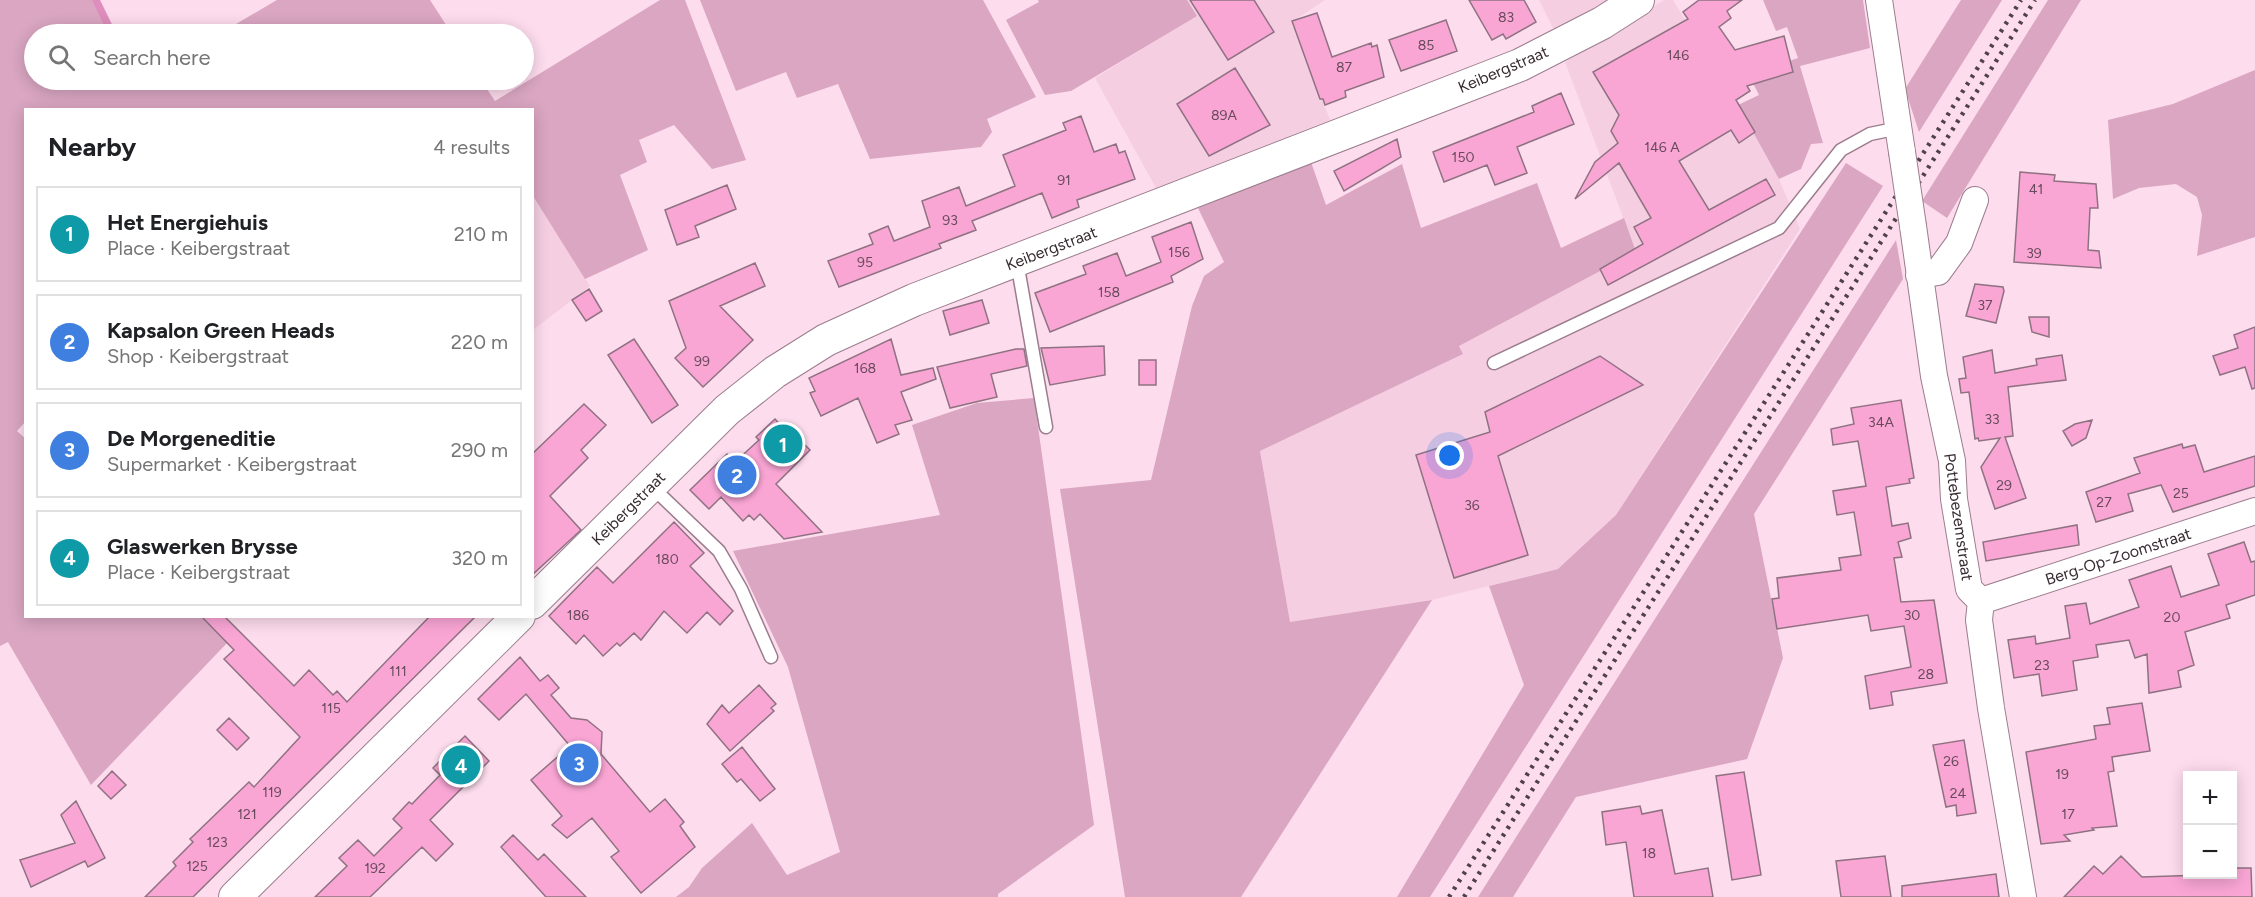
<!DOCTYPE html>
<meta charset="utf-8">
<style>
:root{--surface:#fff;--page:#f2f2f2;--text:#202124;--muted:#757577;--line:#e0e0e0;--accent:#548f2d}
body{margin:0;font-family:Figtree,sans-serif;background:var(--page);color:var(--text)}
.controls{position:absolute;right:18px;bottom:18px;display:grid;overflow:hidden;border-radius:0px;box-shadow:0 3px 15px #0003}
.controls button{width:54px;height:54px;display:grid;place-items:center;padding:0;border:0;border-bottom:2px solid var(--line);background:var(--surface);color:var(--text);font:30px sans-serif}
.you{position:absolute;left:1450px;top:456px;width:21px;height:21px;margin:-15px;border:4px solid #fff;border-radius:50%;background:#1a73e8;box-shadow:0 0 0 9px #1a73e833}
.badge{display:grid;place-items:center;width:39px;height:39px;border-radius:50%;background:var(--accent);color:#fff;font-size:20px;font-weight:700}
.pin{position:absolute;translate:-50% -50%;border:3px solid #fff;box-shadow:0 2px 6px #0006}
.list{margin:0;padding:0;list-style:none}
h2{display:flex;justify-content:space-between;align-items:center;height:78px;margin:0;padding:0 24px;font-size:26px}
h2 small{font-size:20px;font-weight:400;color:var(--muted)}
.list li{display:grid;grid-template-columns:39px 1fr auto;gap:18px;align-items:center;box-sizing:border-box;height:96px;margin:0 12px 12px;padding:0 12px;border:2px solid var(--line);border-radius:0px}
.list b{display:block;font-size:22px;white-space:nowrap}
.list p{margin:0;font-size:20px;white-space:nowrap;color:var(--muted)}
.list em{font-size:20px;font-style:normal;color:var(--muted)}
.icon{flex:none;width:33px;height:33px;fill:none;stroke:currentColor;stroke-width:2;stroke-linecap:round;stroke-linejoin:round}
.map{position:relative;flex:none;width:2255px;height:897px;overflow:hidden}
.search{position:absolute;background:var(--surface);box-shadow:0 3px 15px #0003;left:24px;top:24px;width:510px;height:66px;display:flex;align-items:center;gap:15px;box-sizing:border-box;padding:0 21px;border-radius:33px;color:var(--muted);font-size:22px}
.panel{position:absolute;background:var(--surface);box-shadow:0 3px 15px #0003;left:24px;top:108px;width:510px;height:510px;border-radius:0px}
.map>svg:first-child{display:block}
</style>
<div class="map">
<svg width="2255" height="897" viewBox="0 0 2255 897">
<rect width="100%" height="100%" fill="#fddced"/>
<path fill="#f5cee2" d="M1187 0H1325L1292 22 1330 120 1156 188 1095 78 1196 16Z
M1539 0H1608L1554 30Z
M1664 0H1673L1738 105 1779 179 1800 229 1616 515 1566 567 1432 600 1290 622 1260 451 1463 354 1459 346 1636 252 1565 62Z
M533 196 590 286 533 330H532Z"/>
<path fill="#daa6c2" d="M0 0H100L117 34H34V80H138L139 82 144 80H481L495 101 660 0H685L746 160 712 169 674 125 639 140 647 162 620 175 648 250 585 279 533 196 532 110H26V421L17 431 26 439V616L201 617 227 643 91 785 8 642 0 646Z
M277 0H430L452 34H219Z
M700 0H983L1036 97 987 119 992 132 981 147 870 159 838 84 797 98 786 72 736 91Z
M1038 0H1187L1197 16 1071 91 1045 95 1006 20 1039 2Z
M1763 0H1863L1870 48 1800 66 1823 143 1811 144 1801 169 1779 179 1738 105 1759 95 1749 75 1798 58 1787 27 1776 31Z
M1961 0H2002L1919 132 1905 89Z
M2048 0H2081L1947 218 1922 201Z
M2255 70V237L2197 256 2202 215 2197 197 2176 184 2139 188 2113 199 2108 120 2173 104Z
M1311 162 1326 205 1402 164 1421 228 1537 183 1561 248 1624 218 1636 252 1459 346 1463 354 1260 451 1290 622 1432 600 1241 897H1125L1060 489 1151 480 1192 306 1204 276 1224 262 1198 208Z
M1846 163 1883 186 1430 897H1397L1524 685 1489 586 1558 569 1616 515Z
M1896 240 1903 279 1754 514 1783 658 1747 759 1576 797 1513 897H1478Z
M1034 398 1094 825 998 894V897H676L689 887 702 868 752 823 787 875 840 852 788 667 733 551 940 515 912 425 977 403Z"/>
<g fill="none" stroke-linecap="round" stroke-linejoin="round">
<path stroke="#df8dbc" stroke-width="7" d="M96 0 112 34
M134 80 137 85"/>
</g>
<path fill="#faa6d5" stroke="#8f7282" stroke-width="1.5" d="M1190 0H1254L1274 32 1228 60Z
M1469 0H1524L1536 22 1506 39 1503 34 1492 40Z
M1699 0H1742L1727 11 1731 18 1719 27 1735 50 1784 36 1793 72 1747 86 1750 91 1736 100 1755 132 1739 143 1731 130 1679 161 1709 210 1766 179 1775 195 1608 285 1600 269 1643 244 1634 227 1651 218 1619 163 1575 199 1595 162 1618 143 1611 131 1619 115 1593 72 1688 19 1683 12Z
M1317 13 1332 57 1371 43 1372 47 1377 45 1384 77 1345 91 1346 97 1325 105 1323 99H1320L1292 21Z
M1446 20 1457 51 1401 71 1389 40Z
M1235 68 1270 125 1209 156 1177 104Z
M1561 93 1574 124 1517 147 1527 173 1495 185 1487 165 1444 182 1433 152 1534 112 1532 106Z
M1081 116 1094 152 1116 144 1119 153 1125 151 1135 179 1077 200 1079 207 1052 218 1042 193 972 221 976 230 939 244 941 248 839 287 828 261 873 244 869 234 888 226 894 241 930 227 922 201 959 187 966 206 1015 186 1003 155 1066 130 1063 123Z
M1397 139 1401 157 1344 191 1334 171Z
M2020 172 2055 175 2054 181 2096 184 2098 208H2090L2088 250 2099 251 2101 268 2014 262Z
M727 185 736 209 695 226 699 237 677 245 665 210Z
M1191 222 1203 259 1171 276 1173 282 1050 332 1035 293 1086 274 1083 266 1117 253 1126 276 1161 262 1152 237Z
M755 263 765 286 720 306 753 340 703 387 675 358 686 348 669 301Z
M1975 284 2003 287 2004 291 1996 323 1966 316Z
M589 289 602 311 586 321 572 300Z
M982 300 989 323 950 335 943 311Z
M2029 317H2049V337L2032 332Z
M2255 327V388L2252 389 2245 367 2220 375 2213 356 2238 348 2234 335Z
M634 339 678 405 652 423 608 355Z
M891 339 901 375 933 368 936 379 901 392 912 420 895 425 899 434 877 443 858 398 821 416 810 393 815 391 809 378Z
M1104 346 1105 375 1050 385 1041 348Z
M1016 349H1024L1027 366 991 374 997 397 950 408 937 367Z
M1992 350 1995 373 2037 365 2036 359 2062 355 2066 380 2008 387 2013 436 2005 437 2026 498 1995 509 1981 467 2000 438 1979 441 1978 438 1975 439 1969 392 1961 393 1959 379 1966 378 1963 357Z
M1600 356 1643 385 1498 456 1528 555 1454 578 1416 455 1490 432 1485 412Z
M1139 360H1156V385H1139Z
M1901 400 1914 478 1909 479 1910 483 1886 487 1892 526 1908 523 1911 538 1898 542 1902 557 1894 558 1901 602 1934 600 1947 683 1891 692 1893 705 1870 709 1865 676 1911 667 1904 626 1871 631 1868 615 1777 629 1772 599 1779 598 1777 578 1841 570 1839 558 1861 555 1854 512 1837 515 1833 491 1866 486 1858 441 1833 445 1831 429 1854 424 1851 408Z
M584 404 606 425 581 450 588 458 550 496 581 530 532 575V454Z
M775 419 782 427 785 425 810 450 776 484 822 532 784 539 760 514 754 520 749 515 743 521 721 497 709 509 690 490 727 454 735 462 759 440 756 437Z
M2092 420 2086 438 2072 446 2063 431 2075 424Z
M2182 444 2183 448 2195 445 2204 472 2255 456V486L2173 512 2161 485 2128 494 2133 511 2096 522 2086 492 2140 473 2134 458Z
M674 522 704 553 690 566 733 611 720 625 707 612 687 633 664 611 641 640 634 633 620 646 617 643 603 656 584 635 576 644 549 616 597 567 613 583Z
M2077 525 2079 545 1986 561 1983 542Z
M2244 542 2251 562 2255 561V595L2226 605 2230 618 2185 632 2194 665 2178 671 2181 687 2149 693 2147 654 2135 658 2129 640 2096 645 2098 657 2073 661 2077 690 2042 696 2039 674 2014 678 2008 640 2035 636 2036 644 2070 638 2065 606 2086 603 2090 624 2139 607 2129 580 2171 566 2181 597 2219 585 2208 554Z
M201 616H224L294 686 309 670 333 695 337 691 347 702 430 616H476L193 897H145L176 866 173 862 193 842 190 839 249 782 254 787 300 737 224 659 234 650Z
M520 657 540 681 548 675 559 688 551 695 571 718 587 720 602 732 601 754 650 812 665 799 684 822 680 826 695 847 641 893 611 857 619 851 592 818 567 838 552 825 562 816 531 780 570 746 526 694 499 720 478 699Z
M759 685 776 704 771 708 774 711 730 751 707 724 722 705 729 713Z
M2142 703 2150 751 2112 757 2114 771 2108 772 2117 826 2092 828 2094 830 2064 835 2070 841 2041 844 2026 752 2096 739 2094 726 2110 724 2107 708Z
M229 718 249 738 237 750 217 730Z
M465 736 489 761 430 820 453 844 436 861 422 847 370 897H315L347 866 339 858 358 840 374 856 402 828 393 819 409 802 412 804 440 775 433 768Z
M1964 740 1976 813 1957 816 1956 805 1946 807 1933 745Z
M742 747 775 789 760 801 741 779 737 782 722 764Z
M112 771 126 785 111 799 98 786Z
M1744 772 1761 875 1732 880 1716 776Z
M76 801 105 858 88 867 85 861 31 887 20 860 75 843 61 815Z
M1640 806 1642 814 1662 810 1675 874 1708 868 1713 897H1634L1626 842 1606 845 1602 812Z
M513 835 538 860 544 854 586 897H546L501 847Z
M1885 856 1891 897H1841L1836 861Z
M2121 856 2142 877 2232 874V868H2251L2252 897H2064L2094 866 2103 874Z
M1996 874 1999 897H1902V886Z"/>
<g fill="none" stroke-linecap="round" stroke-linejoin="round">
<g stroke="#9b7d8d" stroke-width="15">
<path id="service" d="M1017 262 1046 427
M1494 363 1779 228 1841 150 1870 134 1899 128
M652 487 719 551 741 589 771 657"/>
</g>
<g stroke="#9b7d8d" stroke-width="28">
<path id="minor" d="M1879 0 1902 152
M1913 226 1934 376 1952 461 1954 499 1969 589 1981 601
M1919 275 1938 272 1959 243 1975 200
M1981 601 1979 620 1991 708 2023 897
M1981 601 2255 511"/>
</g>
<g stroke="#9b7d8d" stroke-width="34">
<path id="tertiary" d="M532 603 727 410 775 372 826 340 914 300 1520 65 1602 23 1638 0
M235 897 519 616"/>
</g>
<use href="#service" stroke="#fff" stroke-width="12"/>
<use href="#minor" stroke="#fff" stroke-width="26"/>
<use href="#tertiary" stroke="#fff" stroke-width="32"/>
<path stroke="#4f4149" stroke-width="4.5" stroke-dasharray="3 6" stroke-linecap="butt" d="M1449 897 2021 0
M1464 897 2035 0"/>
<g stroke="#9b7d8d" stroke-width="28" stroke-linecap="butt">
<path id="minor-bridge" d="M1902 152 1913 226"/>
</g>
<use href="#minor-bridge" stroke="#fff" stroke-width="26"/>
</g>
<g text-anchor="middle" stroke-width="4.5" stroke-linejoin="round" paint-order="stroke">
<g font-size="14" fill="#684a5c">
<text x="1506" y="22">83</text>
<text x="1426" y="50">85</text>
<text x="1678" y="60">146</text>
<text x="1344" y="72">87</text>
<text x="1224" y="120">89A</text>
<text x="1662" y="152">146 A</text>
<text x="1463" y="162">150</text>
<text x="1064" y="185">91</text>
<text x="2036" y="194">41</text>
<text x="950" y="225">93</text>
<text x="1179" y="257">156</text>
<text x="2034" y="258">39</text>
<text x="865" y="267">95</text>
<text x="1109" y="297">158</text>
<text x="1985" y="310">37</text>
<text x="702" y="366">99</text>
<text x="865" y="373">168</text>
<text x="1992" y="424">33</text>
<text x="1881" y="427">34A</text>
<text x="2004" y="490">29</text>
<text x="2181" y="498">25</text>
<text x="2104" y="507">27</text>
<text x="1472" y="510">36</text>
<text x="667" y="564">180</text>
<text x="578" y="620">186</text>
<text x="1912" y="620">30</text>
<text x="2172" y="622">20</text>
<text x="2042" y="670">23</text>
<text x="398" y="676">111</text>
<text x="1926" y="679">28</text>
<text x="331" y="713">115</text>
<text x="1951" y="766">26</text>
<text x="2062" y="779">19</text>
<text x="272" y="797">119</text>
<text x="1958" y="798">24</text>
<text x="247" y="819">121</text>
<text x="2068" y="819">17</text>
<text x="217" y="847">123</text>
<text x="1649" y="858">18</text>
<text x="197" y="871">125</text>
<text x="375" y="873">192</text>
</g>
<g font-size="16" fill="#382c33" stroke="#fff">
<text transform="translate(1503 69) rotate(-23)" y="6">Keibergstraat</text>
<text transform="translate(1051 248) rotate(-21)" y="6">Keibergstraat</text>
<text transform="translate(628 508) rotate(-45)" y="6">Keibergstraat</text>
<text transform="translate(1959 517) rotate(82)" y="6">Pottebezemstraat</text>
<text transform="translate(2118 556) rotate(-18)" y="6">Berg-Op-Zoomstraat</text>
</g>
</g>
</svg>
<div class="controls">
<button>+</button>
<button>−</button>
</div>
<div class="you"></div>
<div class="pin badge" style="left:783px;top:444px;background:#0f9aa8">1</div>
<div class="pin badge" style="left:737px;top:475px;background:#3f7fe0">2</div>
<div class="pin badge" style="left:579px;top:763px;background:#3f7fe0">3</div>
<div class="pin badge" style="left:461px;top:765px;background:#0f9aa8">4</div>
<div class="search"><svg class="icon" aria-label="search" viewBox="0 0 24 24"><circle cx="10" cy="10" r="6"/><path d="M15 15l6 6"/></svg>Search here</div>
<section class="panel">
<h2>Nearby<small>4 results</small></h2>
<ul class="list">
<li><span class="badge" style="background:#0f9aa8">1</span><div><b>Het Energiehuis</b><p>Place · Keibergstraat</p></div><em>210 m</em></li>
<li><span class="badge" style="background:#3f7fe0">2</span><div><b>Kapsalon Green Heads</b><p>Shop · Keibergstraat</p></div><em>220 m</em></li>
<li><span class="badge" style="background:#3f7fe0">3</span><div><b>De Morgeneditie</b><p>Supermarket · Keibergstraat</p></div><em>290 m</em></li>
<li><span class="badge" style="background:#0f9aa8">4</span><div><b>Glaswerken Brysse</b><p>Place · Keibergstraat</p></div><em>320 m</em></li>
</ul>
</section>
</div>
